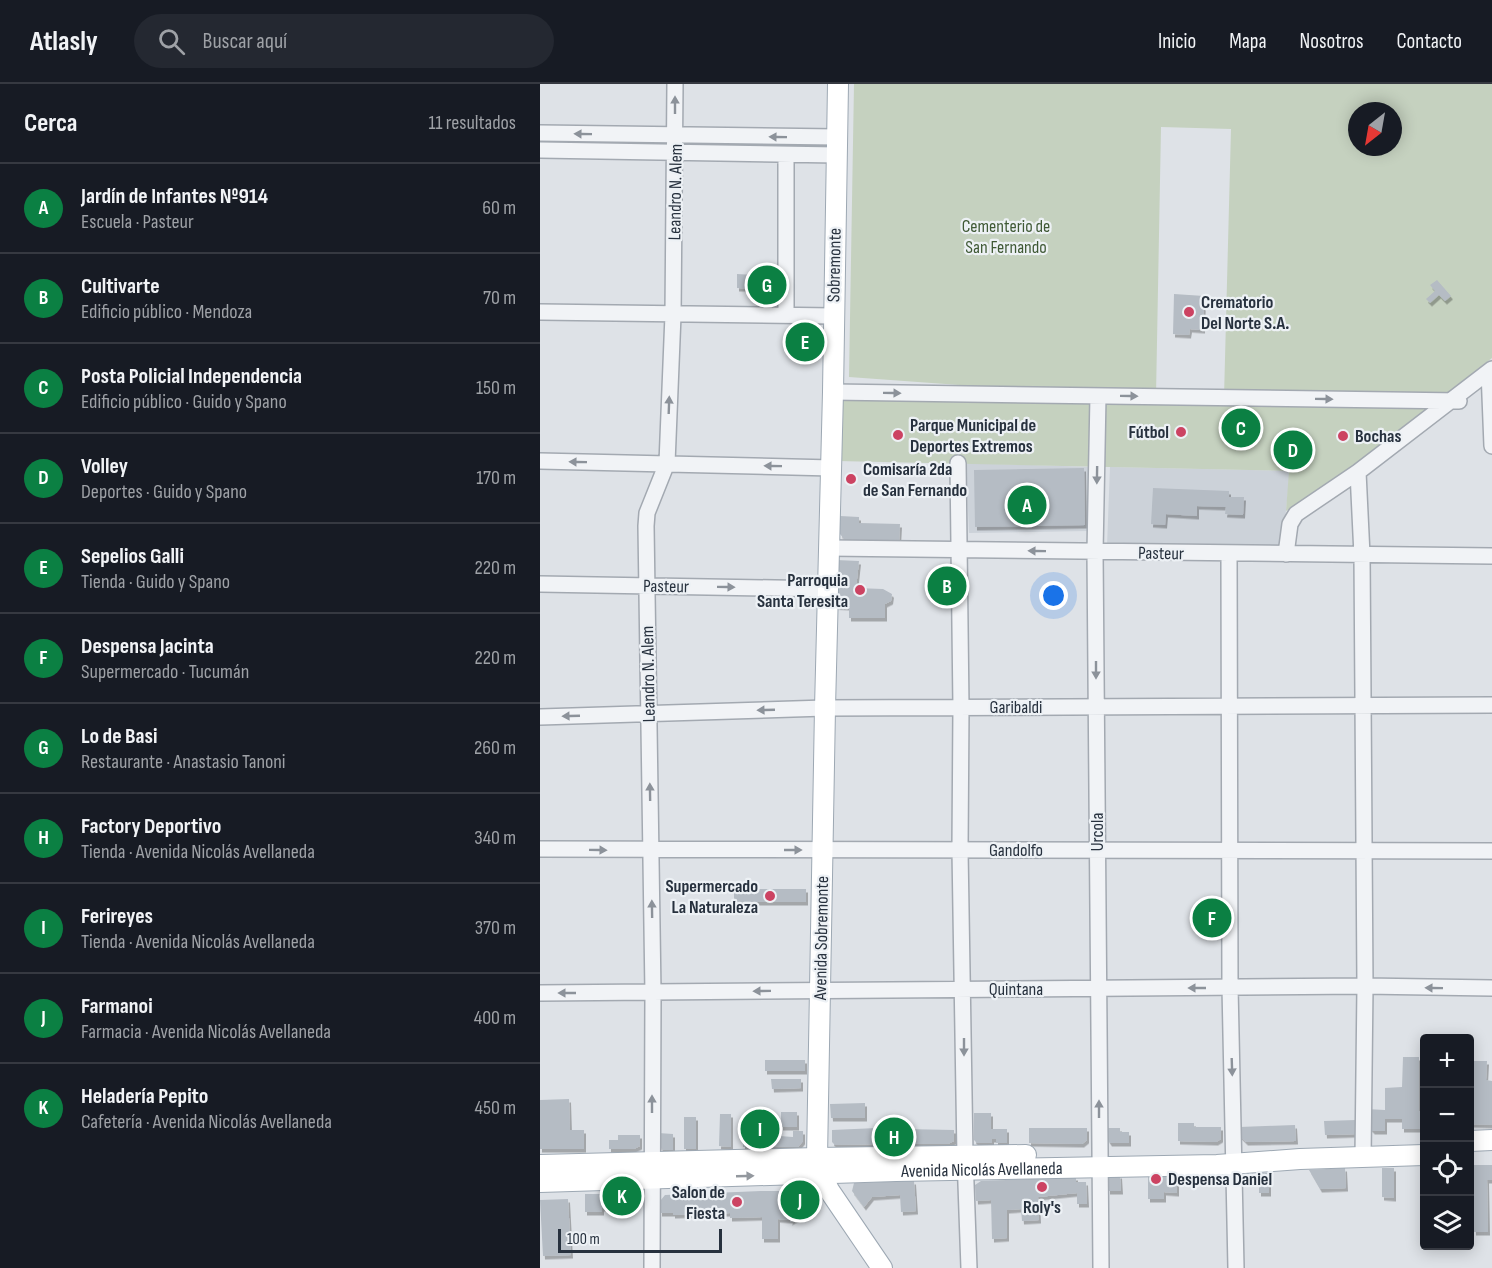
<!DOCTYPE html>
<html lang="es">
<meta charset="utf-8">
<style>
:root{--surface:#171b24;--page:#242831;--text:#f1f3f6;--muted:#9ea1a6;--line:#363941;--accent:#0b8043}
body{margin:0;font-family:"Sofia Sans Condensed",sans-serif;background:var(--page);color:var(--text)}
.controls{position:absolute;right:18px;bottom:18px;display:grid;overflow:hidden;border-radius:6px;box-shadow:0 3px 15px #0003}
.controls button{width:54px;height:54px;display:grid;place-items:center;padding:0;border:0;border-bottom:2px solid var(--line);background:var(--surface);color:var(--text);font:30px sans-serif}
.compass{position:absolute;left:808px;top:18px;width:54px;height:54px;border-radius:50%;background:var(--surface);box-shadow:0 3px 15px #0003;rotate:211deg}
.scale{position:absolute;left:18px;bottom:15px;width:164px;box-sizing:border-box;padding-left:6px;border:3px solid #27313e;border-top:0;font-size:16px;line-height:21px;white-space:nowrap;color:#27313e;-webkit-text-stroke:4px #edf1f5;paint-order:stroke}
.you{position:absolute;left:514px;top:512px;width:21px;height:21px;margin:-15px;border:4px solid #fff;border-radius:50%;background:#1a73e8;box-shadow:0 0 0 9px #1a73e833}
.badge{display:grid;place-items:center;width:39px;height:39px;border-radius:50%;background:var(--accent);color:#fff;font-size:20px;font-weight:700}
.pin{position:absolute;translate:-50% -50%;border:3px solid #fff;box-shadow:0 2px 6px #0006}
.list{margin:0;padding:0;list-style:none}
h2{display:flex;justify-content:space-between;align-items:center;height:78px;margin:0;padding:0 24px;font-size:26px}
h2 small{font-size:20px;font-weight:400;color:var(--muted)}
.list li{display:grid;grid-template-columns:39px 1fr auto;gap:18px;align-items:center;box-sizing:border-box;height:90px;padding:0 24px;border-top:2px solid var(--line)}
.list b{display:block;font-size:22px;white-space:nowrap}
.list p{margin:0;font-size:20px;white-space:nowrap;color:var(--muted)}
.list em{font-size:20px;font-style:normal;color:var(--muted)}
.icon{flex:none;width:33px;height:33px;fill:none;stroke:currentColor;stroke-width:2;stroke-linecap:round;stroke-linejoin:round}
.map{position:relative;flex:none;width:952px;height:1184px;overflow:hidden}
header{display:flex;align-items:center;gap:36px;box-sizing:border-box;height:84px;padding:0 30px;background:var(--surface);border-bottom:2px solid var(--line)}
header strong{font-size:28px}
nav{display:flex;gap:33px;margin-inline-start:auto;font-size:21px}
.search{width:420px;height:54px;background:var(--page);display:flex;align-items:center;gap:15px;box-sizing:border-box;padding:0 21px;border-radius:33px;color:var(--muted);font-size:22px}
main{display:flex}
aside{flex:1;background:var(--surface)}
.map>svg:first-child{display:block}
</style>
<header>
<strong>Atlasly</strong>
<div class="search"><svg class="icon" aria-label="search" viewBox="0 0 24 24"><circle cx="10" cy="10" r="6"/><path d="M15 15l6 6"/></svg>Buscar aquí</div>
<nav><a>Inicio</a><a>Mapa</a><a>Nosotros</a><a>Contacto</a></nav>
</header>
<main>
<aside>
<h2>Cerca<small>11 resultados</small></h2>
<ul class="list">
<li><span class="badge">A</span><div><b>Jardín de Infantes Nº914</b><p>Escuela · Pasteur</p></div><em>60 m</em></li>
<li><span class="badge">B</span><div><b>Cultivarte</b><p>Edificio público · Mendoza</p></div><em>70 m</em></li>
<li><span class="badge">C</span><div><b>Posta Policial Independencia</b><p>Edificio público · Guido y Spano</p></div><em>150 m</em></li>
<li><span class="badge">D</span><div><b>Volley</b><p>Deportes · Guido y Spano</p></div><em>170 m</em></li>
<li><span class="badge">E</span><div><b>Sepelios Galli</b><p>Tienda · Guido y Spano</p></div><em>220 m</em></li>
<li><span class="badge">F</span><div><b>Despensa Jacinta</b><p>Supermercado · Tucumán</p></div><em>220 m</em></li>
<li><span class="badge">G</span><div><b>Lo de Basi</b><p>Restaurante · Anastasio Tanoni</p></div><em>260 m</em></li>
<li><span class="badge">H</span><div><b>Factory Deportivo</b><p>Tienda · Avenida Nicolás Avellaneda</p></div><em>340 m</em></li>
<li><span class="badge">I</span><div><b>Ferireyes</b><p>Tienda · Avenida Nicolás Avellaneda</p></div><em>370 m</em></li>
<li><span class="badge">J</span><div><b>Farmanoi</b><p>Farmacia · Avenida Nicolás Avellaneda</p></div><em>400 m</em></li>
<li><span class="badge">K</span><div><b>Heladería Pepito</b><p>Cafetería · Avenida Nicolás Avellaneda</p></div><em>450 m</em></li>
</ul>
</aside>
<div class="map">
<svg width="952" height="1184" viewBox="0 0 952 1184">
<defs>
<filter id="shadow"><feDropShadow dx="2" dy="3.5" stdDeviation="0" flood-color="#0004"/></filter>
</defs>
<rect width="100%" height="100%" fill="#dee2e7"/>
<path fill="#ccd2d9" d="M426 379 550 383 548 447 429 449Z
M570 383 750 387 742 465 567 462Z"/>
<path fill="#c5d1bf" fill-rule="evenodd" d="M314 0H952V274L814 382 746 427 749 387 297 377 298 308 543 310 309 293ZM817 27H853V63H817ZM621 43 691 45 684 313 616 312Z
M0 52 128 57 127 63H0Z"/>
<path fill="#b5bcc4" filter="url(#shadow)" d="M197 190 233 192V205L197 204Z
M897 196 911 212 905 217 899 211 890 219 886 215 895 207 890 201Z
M634 210 664 212 663 246 650 245 649 251 633 250Z
M250 245H278L281 249V268H250Z
M693 341H708V347L694 348Z
M544 384 545 441 435 443 434 386Z
M613 404 689 407V413H704L703 431 685 430 686 423 657 422V432L626 430 625 441 611 440Z
M300 432 319 433V439L360 440 359 458 305 456 300 450Z
M296 476 319 477 316 504 343 505 352 510 351 517 345 520V534H309V523L295 522Z
M194 805H266V818H194Z
M668 830H676L677 838H668Z
M863 973H879V1027H884V1045H862V1035H845V1047H833L826 1040V1025L845 1026V1004L862 1003Z
M225 976H265V987H225Z
M932 977H947L946 996 952 997V1041L930 1040Z
M231 995H261V1004L232 1005Z
M29 1015 30 1046H44V1065H0V1016Z
M325 1019V1034H291L290 1020Z
M214 1027H227L226 1051 253 1053V1047H263V1057L258 1063H203V1038H214Z
M241 1028H257V1043H241Z
M434 1029H451V1045H467V1059H456V1055H452V1059H437L434 1056Z
M180 1030H191V1063L179 1062Z
M144 1033H156V1065H144Z
M816 1036V1050L785 1051 784 1037Z
M344 1037H362L363 1045 414 1046V1057L408 1060H344Z
M638 1039H654V1043H681V1055L676 1058 638 1057Z
M755 1041 756 1057 706 1058 700 1052 699 1043Z
M337 1044 338 1060 295 1061 292 1058V1046Z
M489 1044H547V1056L542 1060 489 1059Z
M566 1044H580V1048H589V1059H570L566 1053Z
M118 1049 133 1050V1066H123L118 1060Z
M78 1051H100V1062L94 1065H69V1056H78Z
M930 1081H952V1096H947L948 1148H934L933 1115H930Z
M805 1084 806 1104 780 1105 769 1086Z
M842 1084H854V1114L842 1113Z
M719 1089H729V1109H719Z
M571 1091H580L581 1107H568V1095Z
M608 1092H637V1109L624 1108V1115H608Z
M536 1093V1098H546L547 1120H537V1109L498 1113 499 1136 482 1137 481 1125 467 1126V1154L452 1155 451 1116 436 1117 435 1101 441 1097Z
M374 1097 376 1127 361 1128 360 1111 332 1113 324 1123 312 1107 314 1099Z
M221 1107H261L266 1110 275 1125 250 1138 251 1136 238 1135V1155H222V1133L190 1134V1129L133 1131V1129H120V1117L125 1111Z
M45 1110H84V1123L62 1124V1128H45Z
M28 1115 31 1171 3 1172 0 1116Z"/>
<g fill="none" stroke-linecap="round" stroke-linejoin="round">
<g stroke="#a3a9b1" stroke-width="18">
<path id="minor" d="M0 49 297 53
M0 66 297 71
M0 228 293 232
M246 231V71
M949 287 952 362
M293 308 919 317
M558 312 555 468 561 1184
M0 377 292 384
M418 379 421 623 420 766 425 1072 429 1184
M818 388 822 471 825 902 823 1074
M289 464 952 472
M689 470 690 903 696 1184
M746 470 750 440 756 430 818 388 952 285
M0 500 288 505
M0 633 285 624 952 621
M0 765 952 767
M0 909 825 902 952 904
M112 1184 113 909 106 442 107 429 127 379 133 231 135 0"/>
</g>
<g stroke="#9da8b3" stroke-width="22">
<g id="major">
<path d="M298 0 293 308 285 624 277 1074 281 1090 289 1106 342 1184"/>
<path d="M930 1057 952 1056"/>
<path d="M0 1081 277 1074 486 1071"/>
<path id="s1" d="M0 1098 356 1087 677 1081 760 1075 884 1071"/>
</g>
</g>
<use href="#minor" stroke="#f1f3f6" stroke-width="15"/>
<use href="#major" stroke="#fff" stroke-width="20"/>
</g>
<defs><path id="oneway-solid" d="M-6-.8H1V-3.2L6.5 0L1 3.2V.8H-6Z" transform="scale(1.5)"/></defs>
<g fill="#8c929a">
<use href="#oneway-solid" transform="translate(135 21) rotate(-90)"/>
<use href="#oneway-solid" transform="translate(43 50) rotate(-179)"/>
<use href="#oneway-solid" transform="translate(238 53) rotate(-179)"/>
<use href="#oneway-solid" transform="translate(352 309) rotate(1)"/>
<use href="#oneway-solid" transform="translate(589 312) rotate(1)"/>
<use href="#oneway-solid" transform="translate(784 315) rotate(1)"/>
<use href="#oneway-solid" transform="translate(129 321) rotate(-88)"/>
<use href="#oneway-solid" transform="translate(38 378) rotate(-179)"/>
<use href="#oneway-solid" transform="translate(233 382) rotate(-179)"/>
<use href="#oneway-solid" transform="translate(557 391) rotate(91)"/>
<use href="#oneway-solid" transform="translate(497 467) rotate(-179)"/>
<use href="#oneway-solid" transform="translate(186 503) rotate(1)"/>
<use href="#oneway-solid" transform="translate(556 586) rotate(90)"/>
<use href="#oneway-solid" transform="translate(226 626) rotate(178)"/>
<use href="#oneway-solid" transform="translate(31 632) rotate(178)"/>
<use href="#oneway-solid" transform="translate(110 708) rotate(-91)"/>
<use href="#oneway-solid" transform="translate(58 766) rotate(1)"/>
<use href="#oneway-solid" transform="translate(253 766)"/>
<use href="#oneway-solid" transform="translate(112 825) rotate(-91)"/>
<use href="#oneway-solid" transform="translate(657 904) rotate(180)"/>
<use href="#oneway-solid" transform="translate(894 904) rotate(-179)"/>
<use href="#oneway-solid" transform="translate(222 907) rotate(179)"/>
<use href="#oneway-solid" transform="translate(27 909) rotate(180)"/>
<use href="#oneway-solid" transform="translate(424 963) rotate(90)"/>
<use href="#oneway-solid" transform="translate(692 983) rotate(88)"/>
<use href="#oneway-solid" transform="translate(112 1020) rotate(-90)"/>
<use href="#oneway-solid" transform="translate(559 1025) rotate(-90)"/>
</g>
<use fill="#93989e" href="#oneway-solid" transform="translate(205 1092) rotate(-2)"/>
<g fill="#cc4362" stroke="#edf1f5" stroke-width="2">
<circle cx="649" cy="228" r="6"/>
<circle cx="641" cy="348" r="6"/>
<circle cx="358" cy="351" r="6"/>
<circle cx="803" cy="352" r="6"/>
<circle cx="311" cy="395" r="6"/>
<circle cx="320" cy="506" r="6"/>
<circle cx="230" cy="812" r="6"/>
<circle cx="616" cy="1095" r="6"/>
<circle cx="502" cy="1103" r="6"/>
<circle cx="197" cy="1118" r="6"/>
</g>
<g text-anchor="middle" stroke-width="4.5" stroke-linejoin="round" paint-order="stroke">
<g font-size="18" fill="#27313e" stroke="#edf1f5">
<text transform="translate(135 108) rotate(-89)" y="6">Leandro N. Alem</text>
<text transform="translate(294 181) rotate(-89)" y="6">Sobremonte</text>
<text transform="translate(621 469) rotate(1)" y="6">Pasteur</text>
<text transform="translate(126 502) rotate(1)" y="6">Pasteur</text>
<text transform="translate(108 590) rotate(-91)" y="6">Leandro N. Alem</text>
<text x="476" y="629">Garibaldi</text>
<text transform="translate(557 748) rotate(-90)" y="6">Urcola</text>
<text x="476" y="772">Gandolfo</text>
<text transform="translate(281 854) rotate(-89)" y="6">Avenida Sobremonte</text>
<text x="476" y="911">Quintana</text>
<text dy="6" stroke="none"><textPath href="#s1" startOffset="442">Avenida Nicolás Avellaneda</textPath></text>
</g>
<g font-size="18" fill="#3f5935" stroke="#edf1f5">
<text x="466" y="148">Cementerio de<tspan x="466" dy="21">San Fernando</tspan></text>
</g>
<g font-size="18" font-weight="bold" fill="#27313e" stroke="#edf1f5" text-anchor="start">
<text x="661" y="224">Crematorio<tspan x="661" dy="21">Del Norte S.A.</tspan></text>
<text x="370" y="347">Parque Municipal de<tspan x="370" dy="21">Deportes Extremos</tspan></text>
<text x="629" y="354" text-anchor="end">Fútbol</text>
<text x="815" y="358">Bochas</text>
<text x="323" y="391">Comisaría 2da<tspan x="323" dy="21">de San Fernando</tspan></text>
<text x="308" y="502" text-anchor="end">Parroquia<tspan x="308" dy="21">Santa Teresita</tspan></text>
<text x="218" y="808" text-anchor="end">Supermercado<tspan x="218" dy="21">La Naturaleza</tspan></text>
<text x="628" y="1101">Despensa Daniel</text>
<text x="185" y="1114" text-anchor="end">Salon de<tspan x="185" dy="21">Fiesta</tspan></text>
<text x="502" y="1129" text-anchor="middle">Roly's</text>
</g>
</g>
</svg>
<div class="controls">
<button>+</button>
<button>−</button>
<button><svg class="icon" aria-label="locate" viewBox="0 0 24 24"><circle cx="12" cy="12" r="6"/><path d="M12 2v4M12 18v4M2 12h4M18 12h4"/></svg></button>
<button><svg class="icon" aria-label="layers" viewBox="0 0 24 24"><path d="M12 4l9 5-9 5-9-5zM3 14l9 5 9-5"/></svg></button>
</div>
<svg class="compass" viewBox="-18 -18 36 36"><path d="M0-13l5 13h-10z" fill="#e53935"/><path d="M0 13l5-13h-10z" fill="#9ea1a6"/></svg>
<div class="scale">100 m</div>
<div class="you"></div>
<div class="pin badge" style="left:487px;top:421px">A</div>
<div class="pin badge" style="left:407px;top:502px">B</div>
<div class="pin badge" style="left:701px;top:344px">C</div>
<div class="pin badge" style="left:753px;top:366px">D</div>
<div class="pin badge" style="left:265px;top:258px">E</div>
<div class="pin badge" style="left:672px;top:834px">F</div>
<div class="pin badge" style="left:227px;top:201px">G</div>
<div class="pin badge" style="left:354px;top:1053px">H</div>
<div class="pin badge" style="left:220px;top:1045px">I</div>
<div class="pin badge" style="left:260px;top:1116px">J</div>
<div class="pin badge" style="left:82px;top:1112px">K</div>
</div>
</main>
